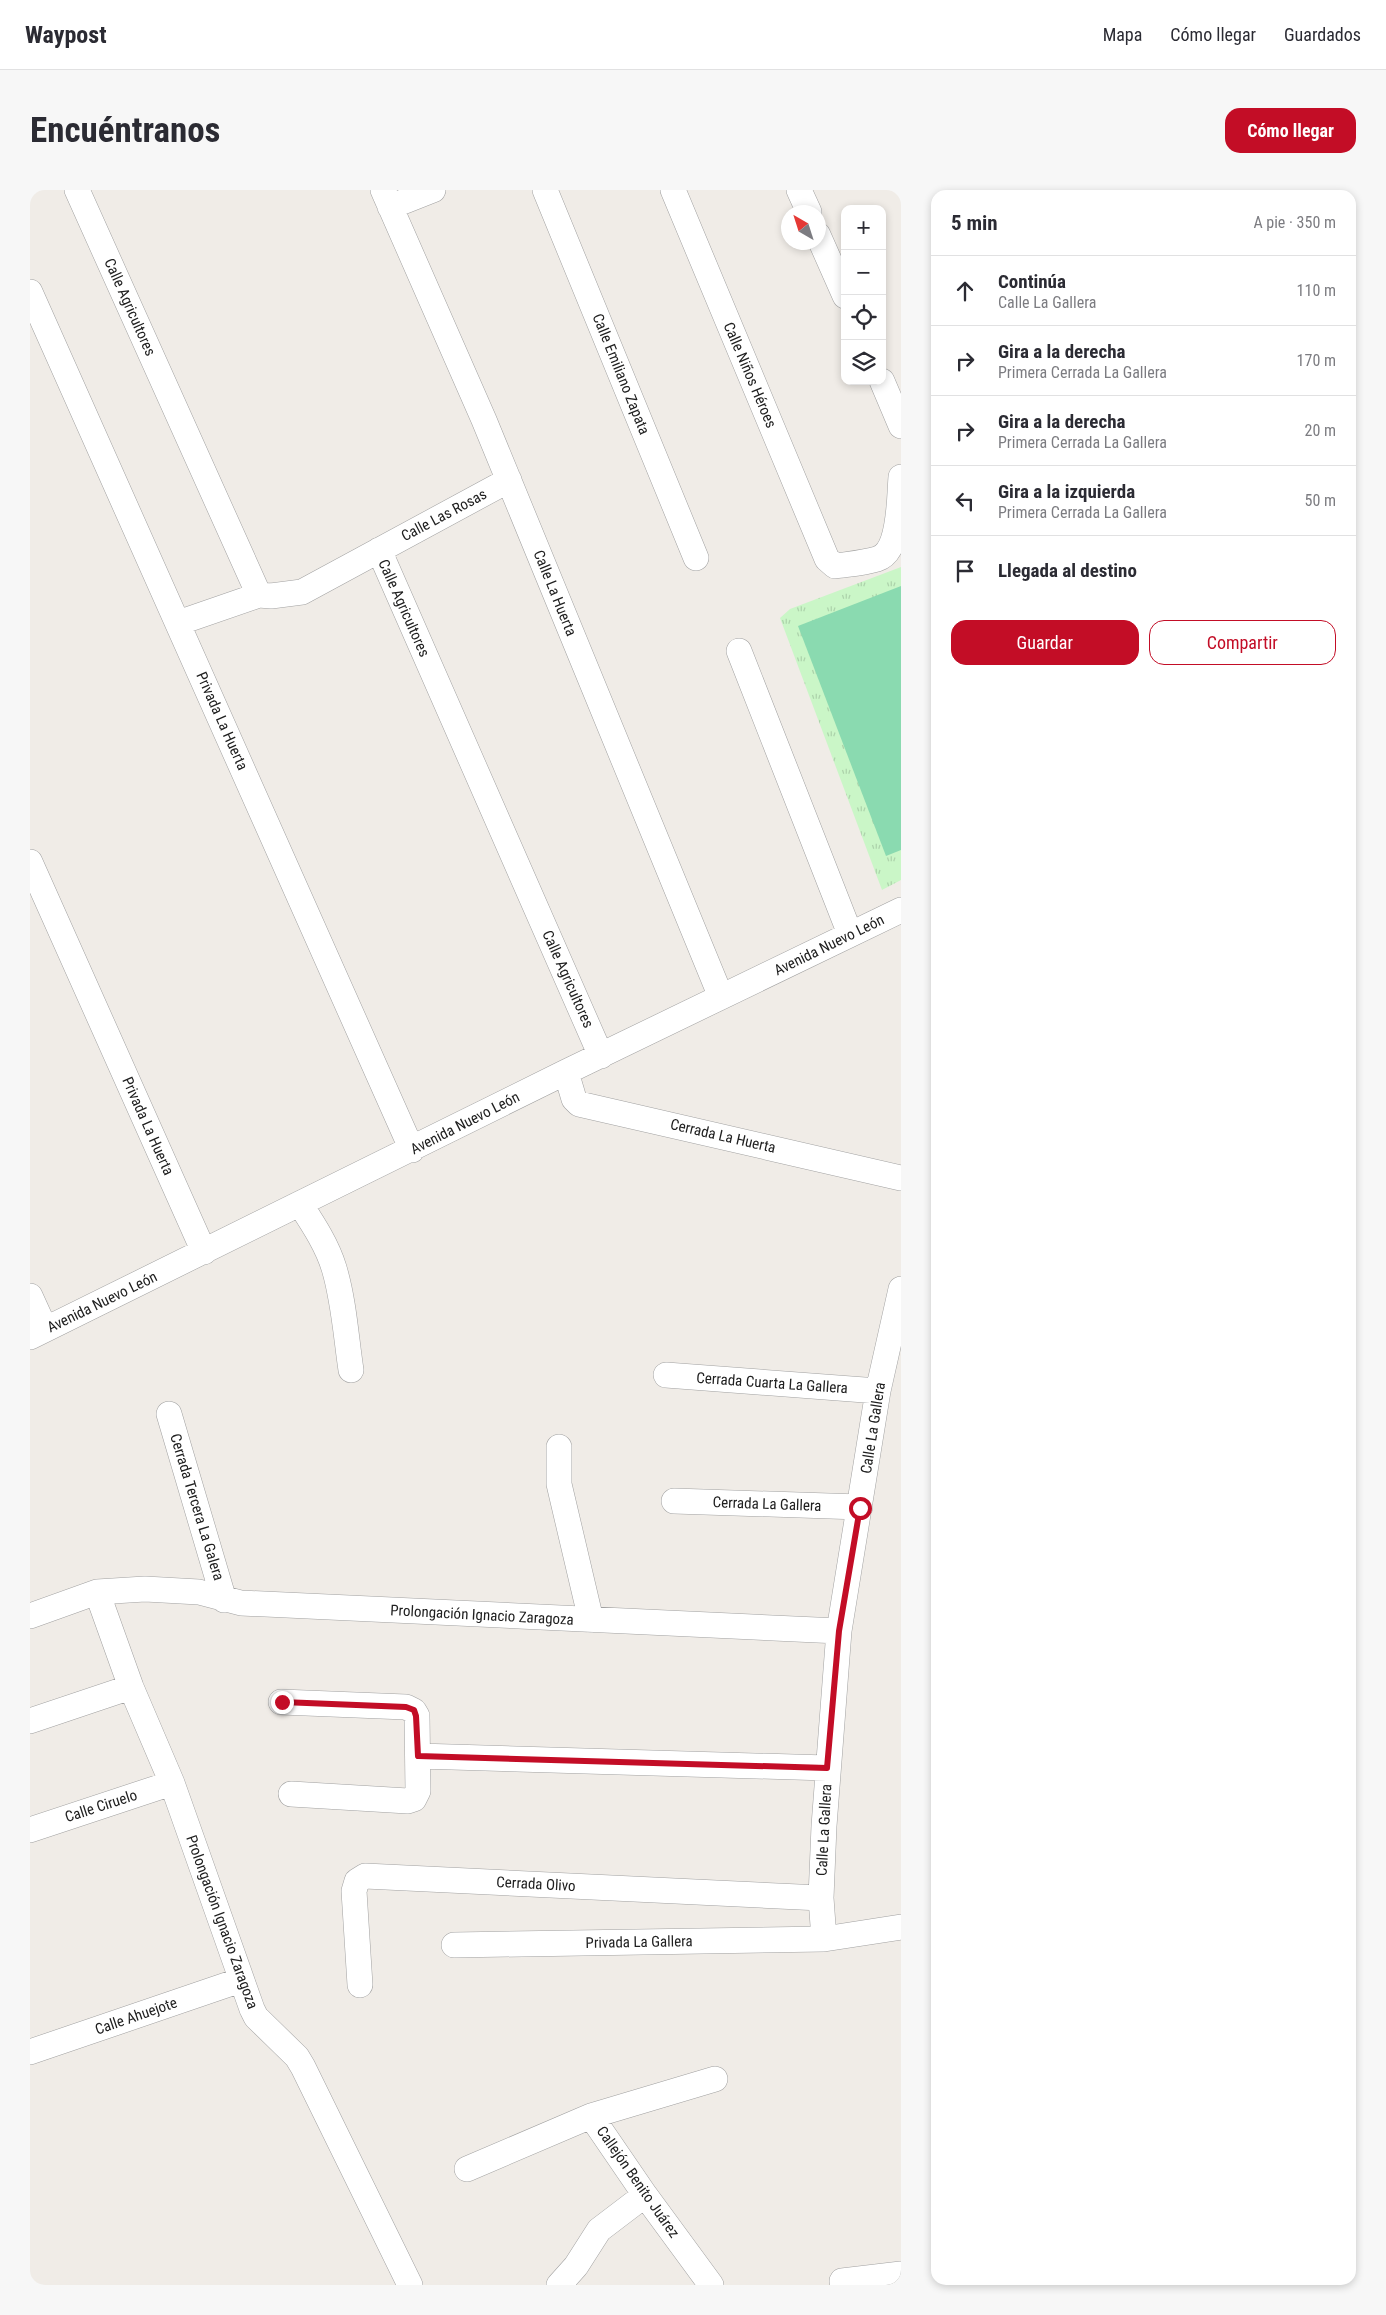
<!DOCTYPE html>
<html lang="es">
<meta charset="utf-8">
<style>
:root{--surface:#fff;--page:#f7f7f7;--text:#2b2b33;--muted:#7c7c81;--line:#e1e1e2;--accent:#c30d26}
body{margin:0;font-family:"Roboto Condensed",sans-serif;background:var(--page);color:var(--text)}
.controls{position:absolute;right:15px;top:15px;display:grid;overflow:hidden;border-radius:10px;box-shadow:0 2px 8px #0003}
.controls button{width:45px;height:45px;display:grid;place-items:center;padding:0;border:0;border-bottom:1px solid var(--line);background:var(--surface);color:var(--text);font:25px sans-serif}
.compass{position:absolute;left:751px;top:15px;width:45px;height:45px;border-radius:50%;background:var(--surface);box-shadow:0 2px 8px #0003;rotate:321deg}
.stop{position:absolute;width:15px;height:15px;margin:-11px;border:4px solid #c30d26;border-radius:50%;background:#fff}
.stop.end{background:#c30d26;border-color:#fff;box-shadow:0 1px 5px #0008}
.list{margin:0;padding:0;list-style:none}
h2{display:flex;justify-content:space-between;align-items:center;height:65px;margin:0;padding:0 20px;font-size:21px}
h2 small{font-size:16px;font-weight:400;color:var(--muted)}
.list li{display:grid;grid-template-columns:32px 1fr auto;gap:15px;align-items:center;box-sizing:border-box;height:70px;padding:0 20px;border-top:1px solid var(--line)}
.list b{display:block;font-size:19px;white-space:nowrap}
.list p{margin:0;font-size:16px;white-space:nowrap;color:var(--muted)}
.list em{font-size:16px;font-style:normal;color:var(--muted)}
.actions{display:flex;gap:10px;padding:15px 20px}
.actions a{flex:1;padding:11px 0;border:1px solid var(--accent);border-radius:15px;text-align:center;font-size:18px;color:var(--accent)}
.actions .main{background:var(--accent);color:#fff}
.icon{flex:none;width:28px;height:28px;fill:none;stroke:currentColor;stroke-width:2;stroke-linecap:round;stroke-linejoin:round}
.map{position:relative;flex:none;width:871px;height:2095px;overflow:hidden;border-radius:15px}
header{display:flex;align-items:center;gap:30px;box-sizing:border-box;height:70px;padding:0 25px;background:var(--surface);border-bottom:1px solid var(--line)}
header strong{font-size:24px}
nav{display:flex;gap:28px;margin-inline-start:auto;font-size:18px}
.intro{display:flex;align-items:center;justify-content:space-between;box-sizing:border-box;height:120px;padding:0 30px}
h1{margin:0;font-size:35px}
.button{padding:12px 22px;border-radius:15px;background:var(--accent);color:#fff;font-size:18px;font-weight:700}
main{display:flex;gap:30px;padding:0 30px}
aside{flex:1;background:var(--surface);border-radius:15px;box-shadow:0 2px 8px #0003}
.map>svg:first-child{display:block}
</style>
<header>
<strong>Waypost</strong>
<nav><a>Mapa</a><a>Cómo llegar</a><a>Guardados</a></nav>
</header>
<div class="intro"><h1>Encuéntranos</h1><a class="button">Cómo llegar</a></div>
<main>
<div class="map">
<svg width="871" height="2095" viewBox="0 0 871 2095">
<defs>
<pattern id="park-tufts" width="24" height="20" patternUnits="userSpaceOnUse" patternTransform="scale(1.25)"><rect width="24" height="20" fill="#caf6c7"/><path d="M3 7l-1-3M5 7V3M7 7l1-3M15 17l-1-3M17 17v-4M19 17l1-3" fill="none" stroke="#add3ab"/></pattern>
</defs>
<rect width="100%" height="100%" fill="#f0ece7"/>
<path fill="url(#park-tufts)" d="M871 377V690L852 700 750 428 760 419Z"/>
<path fill="#8adab0" d="M871 396V660L856 666 768 436Z"/>
<g fill="none" stroke-linecap="round" stroke-linejoin="round">
<g stroke="#a1a1a1" stroke-width="26">
<path id="minor" d="M47 0 229 405 241 406 272 402 479 290
M353 0 454 230 691 807
M515 0 666 368
M643 0 797 369 805 376C819 374 834 373 847 369 871 362 869 308 871 287
M769 0 779 22
M360 17 403 0
M788 45 815 106
M0 102 382 960
M852 191 871 236
M349 360 571 866
M148 433 229 405
M709 461 820 744
M0 672 174 1062
M536 882 544 909 549 914 871 988
M270 1014C283 1034 297 1055 304 1078 314 1111 316 1147 321 1180
M871 1099 848 1201 809 1441 794 1636 791 1708 794 1749 871 1737
M0 1106 15 1139
M0 1147 536 882 871 720
M636 1185 848 1201
M139 1224 194 1410
M529 1257V1294L561 1430
M644 1311 830 1317
M67 1402 101 1497 142 1593 222 1819 226 1827 267 1867 273 1877 380 2095
M0 1426 67 1402 115 1399 169 1402 211 1413 809 1441
M251 1512 376 1517 384 1521 387 1526 388 1601 384 1609 378 1611 261 1604
M0 1531 101 1497
M388 1566 797 1578
M0 1640 142 1593
M424 1755 794 1749
M330 1795 324 1701 327 1691 335 1686 791 1708
M0 1862 211 1790
M561 1926 685 1889
M437 1979 561 1926 615 2005 681 2095
M812 2091 871 2084
M529 2095 546 2076 569 2040 615 2005"/>
</g>
<use href="#minor" stroke="#fff" stroke-width="25"/>
</g>
<g fill="none" stroke-linecap="round" stroke-linejoin="round">
<path stroke="#c30d26" stroke-width="6" d="M252 1512 376 1517 384 1520 386 1526 388 1566 797 1578 809 1441 830 1318"/>
</g>
<g text-anchor="middle" stroke-width="4" stroke-linejoin="round" paint-order="stroke">
<g font-size="15" fill="#202020" stroke="#fff">
<text transform="translate(100 117) rotate(66)" y="5">Calle Agricultores</text>
<text transform="translate(591 184) rotate(68)" y="5">Calle Emiliano Zapata</text>
<text transform="translate(720 185) rotate(67)" y="5">Calle Niños Héroes</text>
<text transform="translate(414 325) rotate(-28)" y="5">Calle Las Rosas</text>
<text transform="translate(525 403) rotate(68)" y="5">Calle La Huerta</text>
<text transform="translate(374 418) rotate(66)" y="5">Calle Agricultores</text>
<text transform="translate(192 531) rotate(66)" y="5">Privada La Huerta</text>
<text transform="translate(799 755) rotate(-26)" y="5">Avenida Nuevo León</text>
<text transform="translate(538 789) rotate(66)" y="5">Calle Agricultores</text>
<text transform="translate(435 933) rotate(-27)" y="5">Avenida Nuevo León</text>
<text transform="translate(118 936) rotate(66)" y="5">Privada La Huerta</text>
<text transform="translate(693 946) rotate(13)" y="5">Cerrada La Huerta</text>
<text transform="translate(72 1112) rotate(-26)" y="5">Avenida Nuevo León</text>
<text transform="translate(742 1193) rotate(4)" y="5">Cerrada Cuarta La Gallera</text>
<text transform="translate(843 1238) rotate(-81)" y="5">Calle La Gallera</text>
<text transform="translate(737 1314) rotate(2)" y="5">Cerrada La Gallera</text>
<text transform="translate(167 1317) rotate(73)" y="5">Cerrada Tercera La Galera</text>
<text transform="translate(452 1425) rotate(3)" y="5">Prolongación Ignacio Zaragoza</text>
<text transform="translate(71 1616) rotate(-18)" y="5">Calle Ciruelo</text>
<text transform="translate(794 1640) rotate(-87)" y="5">Calle La Gallera</text>
<text transform="translate(506 1694) rotate(3)" y="5">Cerrada Olivo</text>
<text transform="translate(192 1732) rotate(70)" y="5">Prolongación Ignacio Zaragoza</text>
<text transform="translate(609 1752) rotate(-1)" y="5">Privada La Gallera</text>
<text transform="translate(106 1826) rotate(-19)" y="5">Calle Ahuejote</text>
<text transform="translate(608 1992) rotate(55)" y="5">Callejón Benito Juárez</text>
</g>
</g>
</svg>
<div class="controls">
<button>+</button>
<button>−</button>
<button><svg class="icon" aria-label="locate" viewBox="0 0 24 24"><circle cx="12" cy="12" r="6"/><path d="M12 2v4M12 18v4M2 12h4M18 12h4"/></svg></button>
<button><svg class="icon" aria-label="layers" viewBox="0 0 24 24"><path d="M12 4l9 5-9 5-9-5zM3 14l9 5 9-5"/></svg></button>
</div>
<svg class="compass" viewBox="-18 -18 36 36"><path d="M0-13l5 13h-10z" fill="#e53935"/><path d="M0 13l5-13h-10z" fill="#7c7c81"/></svg>
<div class="stop" style="left:830px;top:1318px"></div>
<div class="stop end" style="left:252px;top:1512px"></div>
</div>
<aside>
<h2>5 min<small>A pie · 350 m</small></h2>
<ul class="list">
<li><svg class="icon" aria-label="ahead" viewBox="0 0 24 24"><path d="M12 20V5M6 11l6-6 6 6"/></svg><div><b>Continúa</b><p>Calle La Gallera</p></div><em>110 m</em></li>
<li><svg class="icon" aria-label="right" viewBox="0 0 24 24"><path d="M7 20v-9h11M14 6l5 5-5 5"/></svg><div><b>Gira a la derecha</b><p>Primera Cerrada La Gallera</p></div><em>170 m</em></li>
<li><svg class="icon" aria-label="right" viewBox="0 0 24 24"><path d="M7 20v-9h11M14 6l5 5-5 5"/></svg><div><b>Gira a la derecha</b><p>Primera Cerrada La Gallera</p></div><em>20 m</em></li>
<li><svg class="icon" aria-label="left" viewBox="0 0 24 24"><path d="M17 20v-9H6M10 6l-5 5 5 5"/></svg><div><b>Gira a la izquierda</b><p>Primera Cerrada La Gallera</p></div><em>50 m</em></li>
<li><svg class="icon" aria-label="arrive" viewBox="0 0 24 24"><path d="M6 21V4h12l-3 4 3 4H6"/></svg><div><b>Llegada al destino</b></div></li>
</ul>
<div class="actions"><a class="main">Guardar</a><a>Compartir</a></div>
</aside>
</main>
